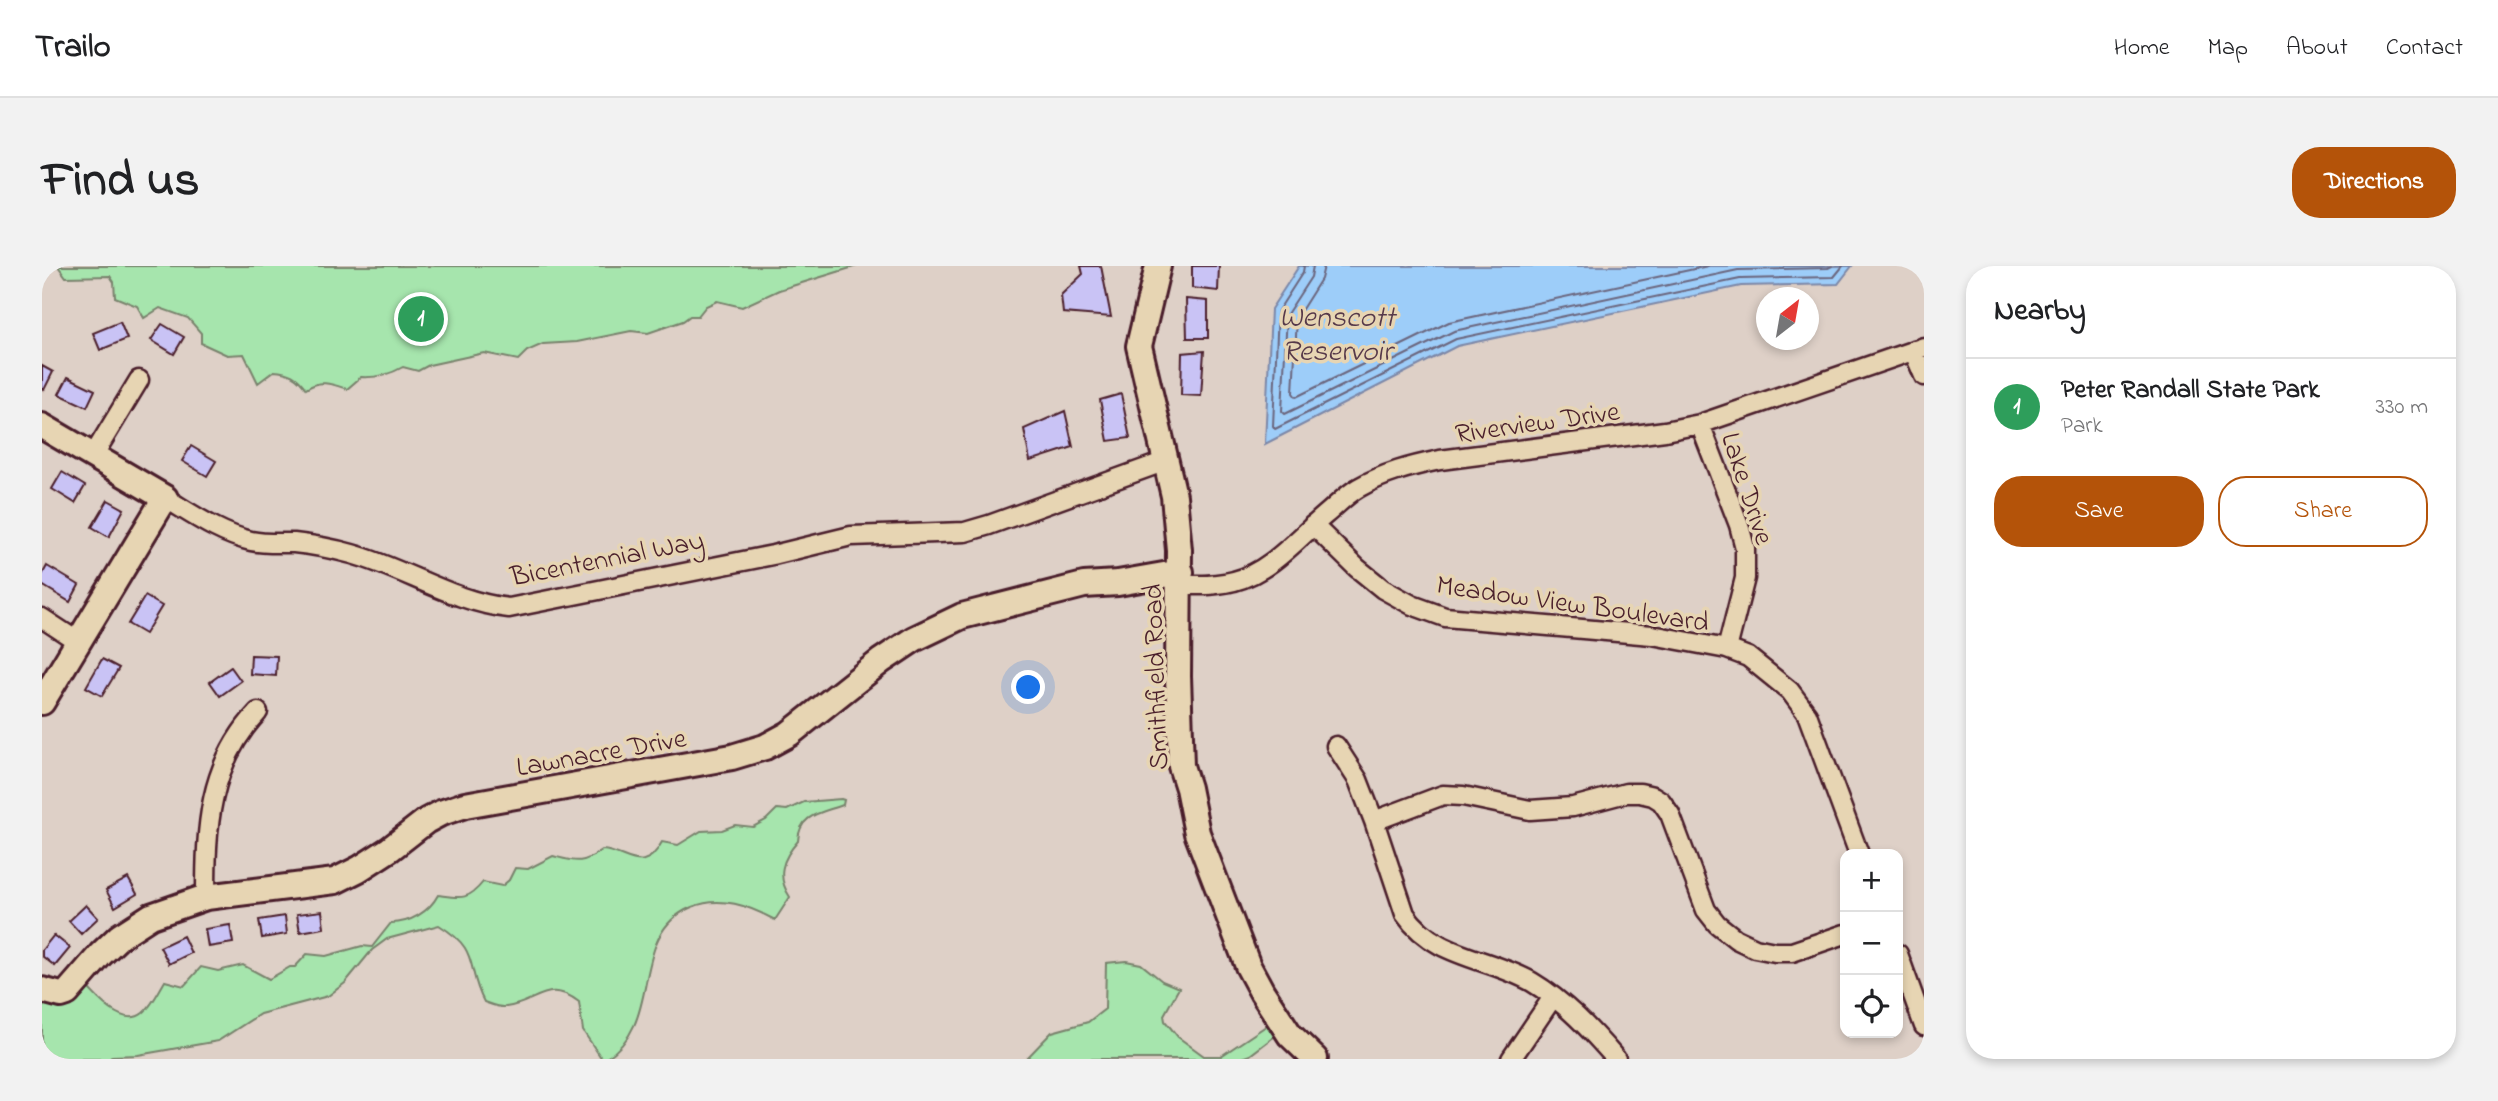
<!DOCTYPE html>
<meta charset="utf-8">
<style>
:root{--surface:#fff;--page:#f2f2f2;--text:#202124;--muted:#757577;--line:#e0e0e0;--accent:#b45309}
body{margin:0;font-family:"Indie Flower",sans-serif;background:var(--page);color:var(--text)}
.controls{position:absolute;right:21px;bottom:21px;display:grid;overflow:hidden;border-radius:14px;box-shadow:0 4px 10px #0003}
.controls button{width:63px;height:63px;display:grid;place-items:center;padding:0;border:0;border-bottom:2px solid var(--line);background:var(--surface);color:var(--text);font:35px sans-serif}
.compass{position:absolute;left:1714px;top:21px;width:63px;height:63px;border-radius:50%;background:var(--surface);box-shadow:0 4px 10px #0003;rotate:31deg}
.you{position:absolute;left:987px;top:422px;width:24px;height:24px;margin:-18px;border:5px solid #fff;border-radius:50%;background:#1a73e8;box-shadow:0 0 0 10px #1a73e833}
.badge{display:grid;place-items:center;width:46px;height:46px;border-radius:50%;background:var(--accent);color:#fff;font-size:23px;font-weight:700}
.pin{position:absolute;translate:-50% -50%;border:4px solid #fff;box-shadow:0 2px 7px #0006}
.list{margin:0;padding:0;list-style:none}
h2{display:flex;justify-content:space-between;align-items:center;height:91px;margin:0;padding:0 28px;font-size:30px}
h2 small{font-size:23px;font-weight:400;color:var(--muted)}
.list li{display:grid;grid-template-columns:46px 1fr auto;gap:21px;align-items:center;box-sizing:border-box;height:98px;padding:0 28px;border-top:2px solid var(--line)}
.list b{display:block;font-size:26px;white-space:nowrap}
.list p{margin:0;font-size:23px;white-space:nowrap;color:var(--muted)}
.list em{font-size:23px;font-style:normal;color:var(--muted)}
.actions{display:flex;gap:14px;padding:21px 28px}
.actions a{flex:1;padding:16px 0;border:2px solid var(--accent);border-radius:28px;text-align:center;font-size:24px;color:var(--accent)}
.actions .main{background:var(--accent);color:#fff}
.icon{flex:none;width:38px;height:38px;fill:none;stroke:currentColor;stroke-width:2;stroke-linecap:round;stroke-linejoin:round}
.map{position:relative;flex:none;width:1882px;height:793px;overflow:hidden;border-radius:28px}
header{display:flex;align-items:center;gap:42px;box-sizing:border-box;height:98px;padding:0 35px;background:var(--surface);border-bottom:2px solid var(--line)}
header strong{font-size:33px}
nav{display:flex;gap:38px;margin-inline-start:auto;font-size:24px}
.intro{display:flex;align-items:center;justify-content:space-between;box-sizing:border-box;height:168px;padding:0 42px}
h1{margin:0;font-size:49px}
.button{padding:18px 32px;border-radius:28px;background:var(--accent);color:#fff;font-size:24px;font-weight:700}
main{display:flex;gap:42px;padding:0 42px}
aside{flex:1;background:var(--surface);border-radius:28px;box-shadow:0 4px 10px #0003}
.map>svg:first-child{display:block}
</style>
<header>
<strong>Trailo</strong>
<nav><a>Home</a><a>Map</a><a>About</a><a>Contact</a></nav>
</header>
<div class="intro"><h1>Find us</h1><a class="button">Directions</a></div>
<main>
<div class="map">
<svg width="1882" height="793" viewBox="0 0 1882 793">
<rect width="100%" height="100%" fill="#ded0c7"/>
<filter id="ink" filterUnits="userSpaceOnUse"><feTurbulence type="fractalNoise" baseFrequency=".0143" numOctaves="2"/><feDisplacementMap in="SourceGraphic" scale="14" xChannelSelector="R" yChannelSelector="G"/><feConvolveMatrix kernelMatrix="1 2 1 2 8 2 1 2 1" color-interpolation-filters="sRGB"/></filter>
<g filter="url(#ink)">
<path fill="#a6e5ad" stroke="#78826c" stroke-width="2" d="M16 0H815L737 24 700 41 675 35 664 40 656 50H648L641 55 606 67 589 65 535 76 501 78 485 85 476 94 442 87 387 99 376 105 361 101C347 109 335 112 319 111L305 123C290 118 278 113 264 123 255 110 247 106 232 105L216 117 202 88 185 89 159 77V67L146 52 118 42 102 52 95 40 73 31 72 16 68 10 24 11Z
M799 533 802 534 801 539C779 547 757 548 756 575 740 593 734 610 748 631L733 654C707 640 679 629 650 641 584 668 624 756 563 793H560L541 765 537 736C506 712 495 737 464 741 457 742 448 738 442 736 423 699 439 685 397 659L345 673 330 684 303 717 286 730 218 748 176 775 96 789 70 790 68 793H0V726L41 716C53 730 81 763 101 747 110 740 117 725 123 715L142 720 159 701 176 705 201 699 227 713 248 701H253L265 688 284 690 320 680 330 681 349 657C368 657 387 646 396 629 418 632 426 635 441 616L460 620 467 614 473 602 486 603 511 590C534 596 540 599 560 584 586 586 601 611 620 576L636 579 659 565 680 564 693 559 711 561 724 554 735 543 745 544 762 536Z
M1084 695 1099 698 1120 715 1137 722 1122 749 1123 755 1136 771 1162 790H1179L1227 758 1237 767 1208 789 1197 793H984L1010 766 1046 756 1063 743 1064 697Z"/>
<path fill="#9dcdf9" stroke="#7c87a7" stroke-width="2" d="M1257 0H1810L1796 18 1699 20 1415 80 1223 178 1229 43Z"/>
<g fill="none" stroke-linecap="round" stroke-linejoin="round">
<path stroke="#6b657d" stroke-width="2" d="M1262 0 1261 6 1236 45 1231 160 1233 163 1414 73 1698 13 1792 11 1801 0
M1271 0 1269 11 1245 48 1240 145 1243 148 1412 65 1696 4 1786 2 1790 0
M1282 0 1279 13 1255 51 1251 127 1254 131 1407 56 1666 0"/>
</g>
<path fill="#c9c3f5" stroke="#4a1f2b" stroke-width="2" d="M1039 0H1059L1069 51 1021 47 1019 29 1041 8Z
M1150 0H1177L1176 25 1150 22Z
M1144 33 1166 35V72H1145Z
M78 56 85 73 58 84 51 67Z
M120 58 142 71 132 88 109 74Z
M1162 85 1159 130 1139 129 1140 87Z
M0 100 11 106 2 124 0 123Z
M26 111 53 124 45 141 17 128Z
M1079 128 1088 172 1066 175 1058 134Z
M1023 145 1031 181 988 195 982 163Z
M149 180 174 195 165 210 140 195Z
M20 206 43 220 33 237 10 223Z
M66 234 82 243 67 271 50 261Z
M5 300 37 319 28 336 0 319V309Z
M103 330 120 340 103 368 86 358Z
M209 389 235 390 234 410 208 408Z
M60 393 77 402 60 430 44 421Z
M189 401 199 415 178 430 168 416Z
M86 612 95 628 73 641 64 624Z
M44 639 56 652 39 668 27 655Z
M280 645 282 662 258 666 255 648Z
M243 650 245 668 220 672 217 654Z
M188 659 191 677 166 681 163 663Z
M12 669 28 682 13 700 0 690V684Z
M141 670 149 687 127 698 118 681Z"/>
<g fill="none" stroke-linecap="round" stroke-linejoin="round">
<g stroke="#4a1f2b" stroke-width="23">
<path id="street" d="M1871 84 1882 110
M1658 158 1697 259 1703 282V312L1685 383
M51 190 97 114
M123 232C150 248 178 268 209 275 223 278 238 277 252 277 271 279 292 283 310 288 364 303 411 336 467 342L731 289 809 270 923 266 947 259 1124 195
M1271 259 1315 302 1341 323 1370 339 1403 351 1610 369 1685 383 1706 391 1748 425 1765 448 1817 588
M1138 319C1156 319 1174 320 1192 315 1228 306 1256 272 1283 249 1294 240 1304 229 1316 222 1342 207 1369 200 1398 194L1623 165 1658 158 1882 81
M0 352 35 375
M1294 480 1316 514 1332 555 1363 648C1393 692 1446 691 1490 716 1522 735 1550 765 1574 793
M1332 555 1401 529 1421 530 1488 544 1531 541 1584 527H1598L1611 530 1619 535 1628 548 1664 644 1675 658 1694 673 1713 682 1733 686H1750L1803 668
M164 631C164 562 166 499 216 446
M1856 688 1882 760
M1469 793 1511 731"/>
</g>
<g stroke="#4a1f2b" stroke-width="30">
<path id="secondary" d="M1116 0 1097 80 1132 230 1137 284 1136 410 1139 500 1146 522 1155 567 1206 700 1220 726 1248 769 1273 793
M0 160 123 232 0 436
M0 724 19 729 25 727 59 688 78 670 109 650 164 631 293 615 317 603 348 583 384 555 399 547 423 539 690 491 723 481 747 468 839 395 872 373 920 350 1042 319 1076 317 1139 306"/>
</g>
<use href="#street" stroke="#e7d5b3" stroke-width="18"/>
<use href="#secondary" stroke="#e7d5b3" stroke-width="24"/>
</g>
</g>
<g text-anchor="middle" stroke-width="7" stroke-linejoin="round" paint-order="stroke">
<g font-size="28" fill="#4a1f2b" stroke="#e7d5b3">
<text transform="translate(1495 155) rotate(-8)" y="10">Riverview Drive</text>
<text transform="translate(1707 222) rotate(72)" y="10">Lake Drive</text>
<text transform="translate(565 291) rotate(-11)" y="10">Bicentennial Way</text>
<text transform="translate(1531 336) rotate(8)" y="10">Meadow View Boulevard</text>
<text transform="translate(1112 411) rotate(-92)" y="10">Smithfield Road</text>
<text transform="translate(559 485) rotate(-10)" y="10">Lawnacre Drive</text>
</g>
<g font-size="30" font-style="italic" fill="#56394a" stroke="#e7d5b3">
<text x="1295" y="60">Wenscott<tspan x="1295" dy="34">Reservoir</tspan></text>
</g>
</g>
</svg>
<div class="controls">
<button>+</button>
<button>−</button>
<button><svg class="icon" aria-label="locate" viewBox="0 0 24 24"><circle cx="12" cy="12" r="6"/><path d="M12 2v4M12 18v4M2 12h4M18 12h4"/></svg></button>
</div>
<svg class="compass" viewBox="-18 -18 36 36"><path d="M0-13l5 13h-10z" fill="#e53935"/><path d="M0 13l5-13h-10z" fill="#757577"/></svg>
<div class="you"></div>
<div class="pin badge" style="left:379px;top:53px;background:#2e9e5b">1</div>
</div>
<aside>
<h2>Nearby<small></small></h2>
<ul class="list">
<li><span class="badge" style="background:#2e9e5b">1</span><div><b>Peter Randall State Park</b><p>Park</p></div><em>330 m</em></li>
</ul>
<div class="actions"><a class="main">Save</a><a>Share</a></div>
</aside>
</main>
